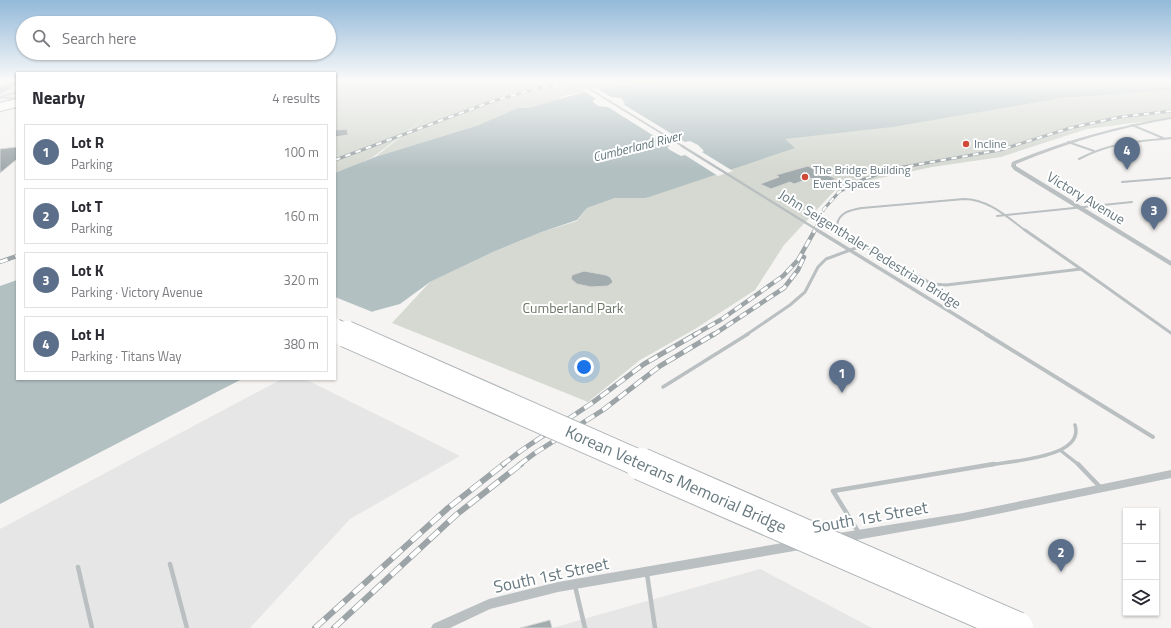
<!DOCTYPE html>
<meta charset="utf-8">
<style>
:root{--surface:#fff;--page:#f7f7f7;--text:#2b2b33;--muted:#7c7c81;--line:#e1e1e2;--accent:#0b8043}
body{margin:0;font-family:"Titillium Web",sans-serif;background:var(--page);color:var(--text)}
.controls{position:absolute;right:12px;bottom:12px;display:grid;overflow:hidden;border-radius:0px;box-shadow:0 1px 3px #0004}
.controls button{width:36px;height:36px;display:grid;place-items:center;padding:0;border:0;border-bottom:1px solid var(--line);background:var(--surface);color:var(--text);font:20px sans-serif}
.you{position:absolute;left:584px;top:367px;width:14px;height:14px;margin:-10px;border:3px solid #fff;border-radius:50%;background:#1a73e8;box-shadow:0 0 0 6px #1a73e833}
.badge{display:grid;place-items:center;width:26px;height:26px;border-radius:50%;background:var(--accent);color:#fff;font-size:13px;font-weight:700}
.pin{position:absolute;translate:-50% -33px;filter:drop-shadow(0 1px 2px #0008)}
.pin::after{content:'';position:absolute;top:21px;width:14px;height:12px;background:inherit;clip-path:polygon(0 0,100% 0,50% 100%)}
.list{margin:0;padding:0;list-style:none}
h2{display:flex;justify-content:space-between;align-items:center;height:52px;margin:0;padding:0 16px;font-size:17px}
h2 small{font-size:13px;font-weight:400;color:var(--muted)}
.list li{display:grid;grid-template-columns:26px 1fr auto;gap:12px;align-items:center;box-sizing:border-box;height:56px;margin:0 8px 8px;padding:0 8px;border:1px solid var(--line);border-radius:0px}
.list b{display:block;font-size:15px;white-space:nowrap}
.list p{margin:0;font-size:13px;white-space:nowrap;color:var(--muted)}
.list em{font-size:13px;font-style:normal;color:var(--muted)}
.icon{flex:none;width:22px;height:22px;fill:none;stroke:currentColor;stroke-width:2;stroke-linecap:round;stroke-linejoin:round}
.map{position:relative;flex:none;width:1171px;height:628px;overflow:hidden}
.search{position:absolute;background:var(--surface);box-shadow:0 1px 3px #0004;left:16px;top:16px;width:320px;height:44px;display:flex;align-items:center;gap:10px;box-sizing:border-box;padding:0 14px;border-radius:22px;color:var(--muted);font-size:15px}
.panel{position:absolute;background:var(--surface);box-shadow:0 1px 3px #0004;left:16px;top:72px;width:320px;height:308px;border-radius:0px}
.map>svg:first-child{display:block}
</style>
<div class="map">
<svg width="1171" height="628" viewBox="0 0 1171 628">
<rect width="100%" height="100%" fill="#f5f4f2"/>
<path fill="#e5e6e5" d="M0 80H17V99L0 103Z
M282 379H305L460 456 350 519 250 628H0V529Z
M760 569 872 628H552Z"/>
<path fill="#d5d9d1" d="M335 80H667L659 84H638L610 87 562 96 557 101 375 157 442 105 373 157 335 175Z
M1171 88V118L1087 129 1001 157 932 167 838 187 784 245 755 290 695 329 640 360 588 402 392 323 430 282 493 252 539 233 577 221 587 208 615 198H646L784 139 1041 100Z"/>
<path fill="#b3c0c2" d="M667 80H1171V90L1061 98 892 127 785 139 795 148 646 198H615L587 208 577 220 539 233 493 252 430 282 400 304 374 311 335 332V173L375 157 479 125 518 108H529L584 92 610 87 638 84H659Z
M17 280V379H242L0 504V286Z"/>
<path fill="#f5f4f2" d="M596 88 611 97 621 98 625 103 623 104 685 142 690 141 698 145 704 151 702 152 733 171 718 176 685 155 681 156 670 150 667 147 670 146 608 107 598 106 593 102V100L596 99 582 90Z
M335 297 375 313 335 334Z"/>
<path fill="#a2abae" stroke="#d6d6d4" d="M17 81V85L0 94V87L8 82Z
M347 129 348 135 335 137V130Z
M17 147V159L0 173V149Z
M808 166 836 179 823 183 811 178 794 184 790 182 771 189 760 184 779 177 776 175Z
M584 271 606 275 610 277 613 282 608 286 591 287 577 284 571 279 572 275Z
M550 620 552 628H520Z"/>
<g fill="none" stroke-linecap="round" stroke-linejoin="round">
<g stroke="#aeb3b5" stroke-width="2">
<path id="primary" d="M17 99V107L0 111V103Z"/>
</g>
<path stroke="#babfc1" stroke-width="2" d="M0 97 17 92
M1132 125 1163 138
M1068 142 1094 151
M1079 159C1109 143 1138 141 1171 138
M1122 182 1171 178
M997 216 1132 202
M844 231 837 225C839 212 851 210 862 208L964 199C988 199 1007 217 1026 231"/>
<path stroke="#babfc1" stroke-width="3" d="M842 230 856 241 932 284 946 285 1081 269
M1025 230 1081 269
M1081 269 1171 333
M746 335 790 305 805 292 818 267 826 259 864 245"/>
<path stroke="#babfc1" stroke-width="3.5" d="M663 387 748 334
M1060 450 1079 465
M989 465C1010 461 1085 458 1075 425"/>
<path stroke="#babfc1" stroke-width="4.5" d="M1078 464 1101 488
M859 533 833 491 994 464
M170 564 187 628
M78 567 92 628
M647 574 655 628
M575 586 585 628"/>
<path stroke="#babfc1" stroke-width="2.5" d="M0 97 17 99"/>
<path fill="#babfc1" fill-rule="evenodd" d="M1171 117V119C1117 128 1066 143 1016 164V166L1171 261V266L1014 170 1011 166 1012 162C1064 141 1116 126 1171 117Z
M1171 470V478L963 521 839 543 835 541 834 538 835 535 839 533 963 513Z
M800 540 804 542 805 545 804 548 800 550 558 592 490 609 450 628H431L433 624 489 599 558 582Z"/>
<use href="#primary" fill="#fff" fill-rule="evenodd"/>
<g stroke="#9ca4a7" stroke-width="3">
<path id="rail-far3" d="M335 160 493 101 568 80
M814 231 824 209 839 192 862 180 892 169 1000 150 1070 128 1120 117 1171 111"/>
</g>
<g stroke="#9ca4a7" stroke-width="4.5">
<path id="rail-far2" d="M0 262 17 256
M694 335 722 319 783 276 798 260 815 230
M713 335 784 288 798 270 804 257"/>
</g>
<g stroke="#9ca4a7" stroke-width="5">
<path id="rail-far1" d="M502 465 522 450 592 403 644 364 696 334
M519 465 535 453 603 410 660 366 714 334"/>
</g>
<g stroke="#9ca4a7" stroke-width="6">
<path id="rail" d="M315 628 448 508 504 464
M334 628 456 515 521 464"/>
</g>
<use href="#rail-far3" stroke="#fff" stroke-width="2" stroke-dasharray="5.5" stroke-linecap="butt"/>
<use href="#rail-far2" stroke="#fff" stroke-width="3" stroke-dasharray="8" stroke-linecap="butt"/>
<use href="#rail-far1" stroke="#fff" stroke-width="3.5" stroke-dasharray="10" stroke-linecap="butt"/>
<use href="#rail" stroke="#fff" stroke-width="4.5" stroke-dasharray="13" stroke-linecap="butt"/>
<g stroke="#acb3b6" stroke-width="22" stroke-linecap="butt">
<path id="secondary-bridge-far2" d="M335 329 348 335"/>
</g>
<g stroke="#acb3b6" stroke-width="28" stroke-linecap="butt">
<path id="secondary-bridge-far1" d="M346 334 643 465"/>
</g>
<g stroke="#acb3b6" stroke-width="34" stroke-linecap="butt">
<path id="secondary-bridge" d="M641 464 1017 628"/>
</g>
<path stroke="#babfc1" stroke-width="2" d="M575 80 684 147"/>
<path stroke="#babfc1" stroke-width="2.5" d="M682 146 819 231"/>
<path stroke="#babfc1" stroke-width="3.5" d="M817 230 988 335"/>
<path stroke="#babfc1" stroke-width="4" d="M986 334 1153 437"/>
<use href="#secondary-bridge-far2" stroke="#fff" stroke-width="20"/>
<use href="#secondary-bridge-far1" stroke="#fff" stroke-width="26"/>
<use href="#secondary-bridge" stroke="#fff" stroke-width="32"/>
</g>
<linearGradient id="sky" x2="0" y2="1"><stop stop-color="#93b9d9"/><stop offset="0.48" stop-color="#fafaf9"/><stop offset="1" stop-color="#fafaf9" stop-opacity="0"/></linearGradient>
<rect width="1171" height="168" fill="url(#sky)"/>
<g fill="#cf4838" stroke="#fff" stroke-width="1.5">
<circle cx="966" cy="144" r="4"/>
<circle cx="805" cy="177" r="4"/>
</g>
<g text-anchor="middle" stroke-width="4" stroke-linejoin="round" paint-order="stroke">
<g font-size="12" fill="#67787f" stroke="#fff" text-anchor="start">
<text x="974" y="148">Incline</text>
<text x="813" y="174">The Bridge Building<tspan x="813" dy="14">Event Spaces</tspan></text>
</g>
<g font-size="13" font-style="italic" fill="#63787c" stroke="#fff">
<text transform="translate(637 146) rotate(-14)" y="5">Cumberland River</text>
</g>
<g font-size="14" fill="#67787f" stroke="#fff">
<text transform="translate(1086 198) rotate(31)" y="5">Victory Avenue</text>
<text transform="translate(870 249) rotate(32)" y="5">John Seigenthaler Pedestrian Bridge</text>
</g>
<g font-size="14" fill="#6b7765" stroke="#fff">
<text x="573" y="313">Cumberland Park</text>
</g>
<g font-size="17" fill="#67787f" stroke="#fff">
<text transform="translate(676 479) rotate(24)" y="6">Korean Veterans Memorial Bridge</text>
<text transform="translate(870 517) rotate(-10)" y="6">South 1st Street</text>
<text transform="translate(551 575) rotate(-12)" y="6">South 1st Street</text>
</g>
</g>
</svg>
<div class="controls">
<button>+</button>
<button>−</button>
<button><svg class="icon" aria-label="layers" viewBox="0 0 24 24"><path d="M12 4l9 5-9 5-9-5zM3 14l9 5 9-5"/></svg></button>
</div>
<div class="you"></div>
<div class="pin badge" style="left:842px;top:393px;background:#5c6f8a">1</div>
<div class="pin badge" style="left:1061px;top:572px;background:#5c6f8a">2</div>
<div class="pin badge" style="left:1154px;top:230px;background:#5c6f8a">3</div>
<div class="pin badge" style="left:1127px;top:170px;background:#5c6f8a">4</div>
<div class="search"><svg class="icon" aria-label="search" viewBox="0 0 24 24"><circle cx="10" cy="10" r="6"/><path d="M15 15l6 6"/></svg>Search here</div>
<section class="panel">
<h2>Nearby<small>4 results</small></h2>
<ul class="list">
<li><span class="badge" style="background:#5c6f8a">1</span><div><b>Lot R</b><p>Parking</p></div><em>100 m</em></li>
<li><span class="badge" style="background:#5c6f8a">2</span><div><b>Lot T</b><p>Parking</p></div><em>160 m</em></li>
<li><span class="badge" style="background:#5c6f8a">3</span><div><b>Lot K</b><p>Parking · Victory Avenue</p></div><em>320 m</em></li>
<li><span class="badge" style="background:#5c6f8a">4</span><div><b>Lot H</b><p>Parking · Titans Way</p></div><em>380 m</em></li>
</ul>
</section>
</div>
